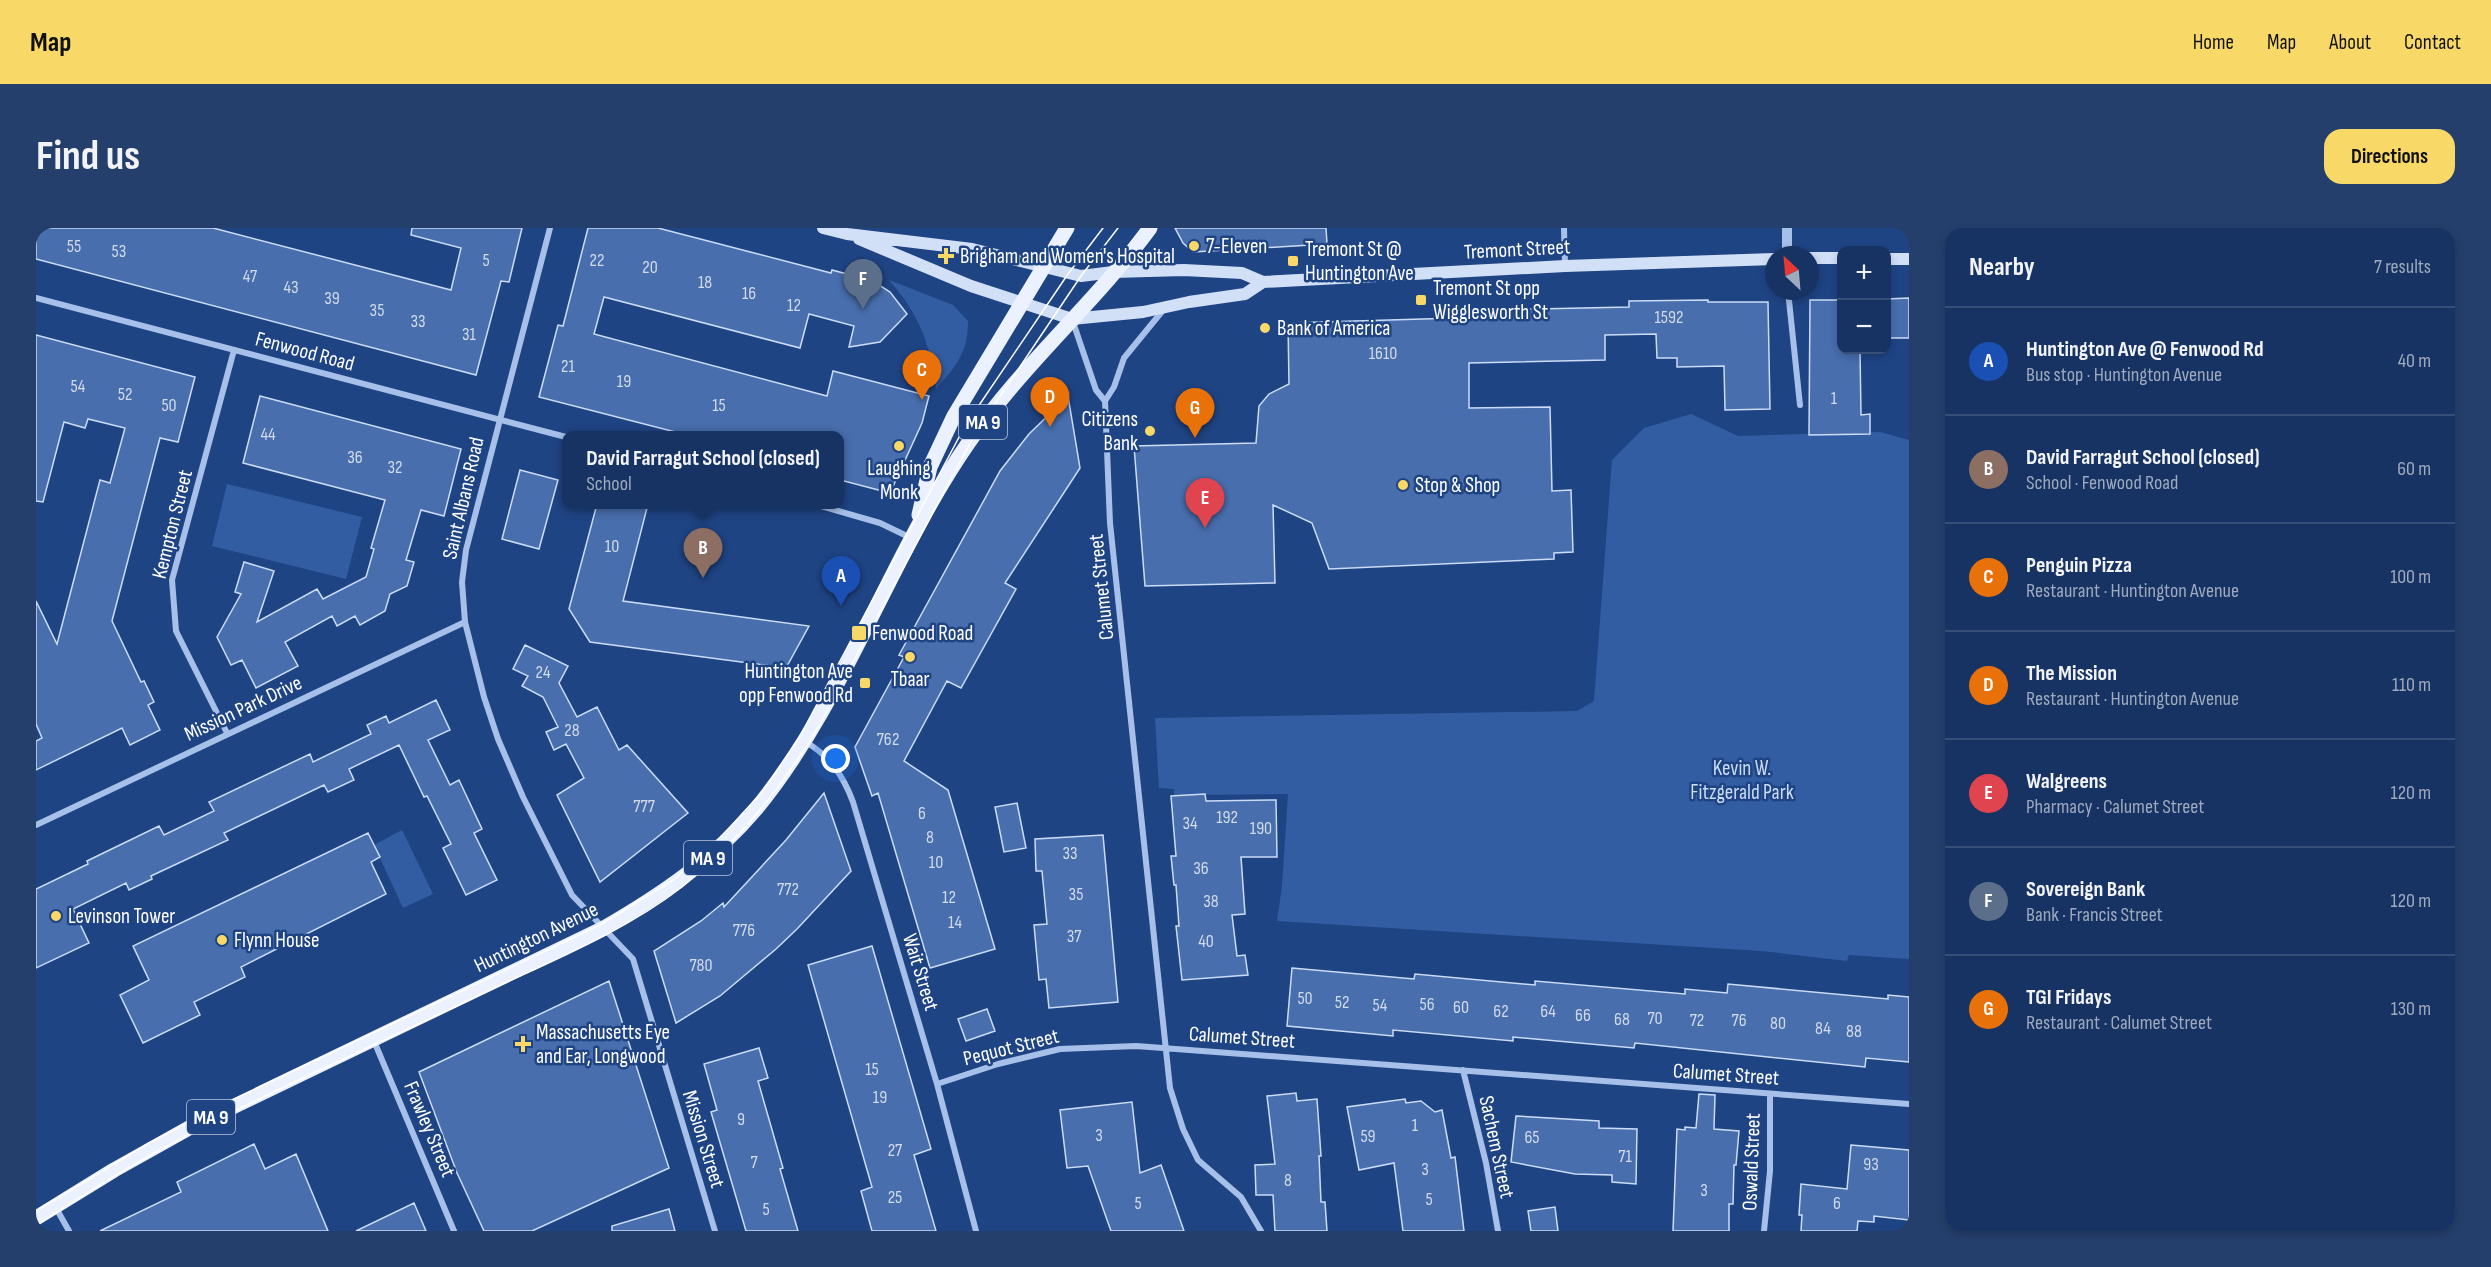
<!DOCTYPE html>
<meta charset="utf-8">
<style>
:root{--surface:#173363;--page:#243f6c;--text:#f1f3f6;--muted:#9eaabe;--line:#364e78;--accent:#f8d867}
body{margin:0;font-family:"Sofia Sans Condensed",sans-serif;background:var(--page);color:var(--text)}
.controls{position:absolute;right:18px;top:18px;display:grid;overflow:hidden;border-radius:12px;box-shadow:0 3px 9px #0003}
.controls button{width:54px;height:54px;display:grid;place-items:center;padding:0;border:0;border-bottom:2px solid var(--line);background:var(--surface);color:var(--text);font:30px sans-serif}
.compass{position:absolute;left:1729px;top:18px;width:54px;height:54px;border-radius:50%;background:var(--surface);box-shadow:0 3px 9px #0003;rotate:334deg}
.you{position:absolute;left:800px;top:531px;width:21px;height:21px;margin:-15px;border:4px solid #fff;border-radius:50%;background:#1a73e8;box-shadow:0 0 0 9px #1a73e833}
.badge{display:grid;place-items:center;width:39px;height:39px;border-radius:50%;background:var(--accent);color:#fff;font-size:20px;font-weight:700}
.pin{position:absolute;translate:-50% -50px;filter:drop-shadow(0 2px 3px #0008)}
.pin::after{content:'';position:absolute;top:32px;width:21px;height:18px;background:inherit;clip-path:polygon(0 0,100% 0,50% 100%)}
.popup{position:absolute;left:526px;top:203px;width:282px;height:78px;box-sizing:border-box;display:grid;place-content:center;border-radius:12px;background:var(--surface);filter:drop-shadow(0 2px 4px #0005);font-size:20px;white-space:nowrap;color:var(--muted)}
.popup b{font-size:22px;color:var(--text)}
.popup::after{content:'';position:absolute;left:50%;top:100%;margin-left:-12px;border:12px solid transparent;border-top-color:var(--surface)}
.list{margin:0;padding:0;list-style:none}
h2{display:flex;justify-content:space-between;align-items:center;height:78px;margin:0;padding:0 24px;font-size:26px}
h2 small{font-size:20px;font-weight:400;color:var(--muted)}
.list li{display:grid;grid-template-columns:39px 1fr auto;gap:18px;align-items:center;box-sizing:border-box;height:108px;padding:0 24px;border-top:2px solid var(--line)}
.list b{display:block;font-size:22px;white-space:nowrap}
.list p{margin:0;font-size:20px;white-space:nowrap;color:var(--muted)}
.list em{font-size:20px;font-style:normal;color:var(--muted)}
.map{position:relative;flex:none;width:1873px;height:1003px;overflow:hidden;border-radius:18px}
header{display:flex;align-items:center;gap:36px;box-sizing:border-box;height:84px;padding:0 30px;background:var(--accent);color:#111}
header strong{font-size:28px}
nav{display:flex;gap:33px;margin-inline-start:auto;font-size:21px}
.intro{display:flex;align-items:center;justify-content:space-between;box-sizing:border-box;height:144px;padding:0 36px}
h1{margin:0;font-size:42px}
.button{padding:15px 27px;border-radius:18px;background:var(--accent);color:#111;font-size:21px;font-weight:700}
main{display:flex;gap:36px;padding:0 36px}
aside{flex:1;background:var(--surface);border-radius:18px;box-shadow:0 3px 9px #0003}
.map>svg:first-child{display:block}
</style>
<header>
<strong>Map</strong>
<nav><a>Home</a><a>Map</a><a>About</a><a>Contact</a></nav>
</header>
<div class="intro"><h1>Find us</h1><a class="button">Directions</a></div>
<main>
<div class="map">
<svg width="1873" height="1003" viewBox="0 0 1873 1003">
<rect width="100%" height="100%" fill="#1f4484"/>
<path fill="#335da2" d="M853 52 917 77 932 93C932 125 920 138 900 161 894 116 884 87 853 52Z
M1655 186 1702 208 1844 204 1873 212V731L1813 727 1811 733 1726 723 1241 693 1246 658 1252 566 1138 567V561L1123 560 1119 490 1541 483 1558 473 1576 232 1608 200Z
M191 256 326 289 310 351 176 318Z
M366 602 397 666 367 680 338 617Z"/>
<path fill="#486ead" stroke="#cbdcf7" stroke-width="1.5" d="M0 0H177L415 62 425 20 375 7 376 0H486L473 54 465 53 440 147 0 31Z
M552 0H622L795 45 796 42 837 53 854 64 871 86 844 114 813 119 818 98 773 86 764 120 568 69 558 106 791 168 797 143 893 168 886 195 854 265 804 252V207H651L503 169 522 97 527 98Z
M1139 0H1290L1291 16 1157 24 1147 15Z
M1873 70V110H1851V71Z
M1672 72V74H1732L1734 181 1689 182 1688 138 1641 139V130H1621L1620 106 1569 107V132L1433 135V180L1514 179 1516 263 1535 262 1537 324 1518 325V331L1293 341 1276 295 1237 277 1239 355 1109 358 1098 218 1220 215 1223 178 1233 166 1253 156 1252 95 1454 89V82L1593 79V73Z
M1774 72H1806V122H1824L1825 187 1834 186V206L1773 207Z
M0 107 159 149 142 214 124 210 76 393 105 454 108 453 118 474 112 477 124 502 94 517 86 500 0 542V513L6 510 0 496V373L21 416 64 252 74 255 89 200 52 191 49 200 28 194 7 274 0 273Z
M224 168 425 221 408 288 385 282 370 332 378 334 371 358 354 366 349 383 324 397 319 388 301 398 296 388 249 414 262 438 220 460 206 432 195 437 181 409 205 366 199 364 208 334 238 343 221 394 281 361 287 371 330 349 338 321 335 320 349 272 207 235Z
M1032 168 1044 240 969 355 980 361 925 460 911 453 868 533 912 562 959 721 894 740 842 565 836 568 819 519 868 429 863 427 964 243 993 206Z
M484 242 522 252 503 321 466 311Z
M561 276H612L587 373 773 398 750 440 554 414 533 381Z
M489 417 532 438 523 455 541 489 561 479 583 522 591 517 652 585 564 654 521 567 548 550 530 516 518 522 510 504 522 499 507 469 486 458 492 448 477 441Z
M400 472 414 502 392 512 414 557 423 552 446 601 438 605 461 652 430 667 407 620 415 616 391 568 388 569 363 517 313 541 318 552 292 564 288 557 188 605 192 612 115 648 116 651 93 662 90 655 37 681 53 715 0 740V661L52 636 51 633 123 598 128 607 178 583 173 574 274 526 277 534 335 506 331 497 350 488 353 495Z
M788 565 815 643 761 701 740 721 684 768 640 795 618 723 665 693 687 675 688 679 750 612Z
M1169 566 1170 573 1240 572 1241 629H1205L1209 686 1196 687 1201 728 1209 727 1212 747 1146 752 1140 698H1143L1140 657H1138L1135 628H1140L1135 568Z
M981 575 990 620 968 624 959 579Z
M332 605 344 629 335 634 350 666 205 739 209 749 158 774 164 787 107 815 84 767 113 752 97 718Z
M1067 607 1082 774 1013 780 1010 751 1003 752 998 697 1011 696 1006 643H1000L999 611Z
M836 718 895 921 878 927 900 1003H836L825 963 836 959 772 737Z
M1256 740 1378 751 1379 746 1499 757V753L1649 766V761L1691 765 1692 756 1852 771V767L1873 769V834L1830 830 1829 839 1599 815 1598 820 1477 809V813L1357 802V808L1251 798Z
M573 753 633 940 496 1003H448L421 945 383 844Z
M951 781 959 803 930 813 922 791Z
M723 820 732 850 722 853 747 940 744 941 762 1003H710L675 884 681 882 668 836Z
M1260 865 1261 873 1281 871 1285 928H1283L1285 974H1289L1291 1003H1239L1237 967H1220L1219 937 1239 936 1231 868Z
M1663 866 1679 867 1678 901 1703 903 1700 937H1698L1697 976H1693V1003H1637L1641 901 1649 902V899L1660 900Z
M1369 871 1370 875 1385 873 1399 884 1406 882 1415 930 1419 929 1428 1003H1367L1358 935 1323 942 1311 879Z
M1096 874 1104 945 1125 937 1148 1003H1075L1052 938 1031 940 1024 882Z
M1480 888 1563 893V900L1601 901 1600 956 1576 954V947L1539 946 1475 934Z
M218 916 229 941 260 926 292 1003H64L145 964 141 954Z
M1815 917 1873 922V992L1838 988V994L1822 993 1821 1003H1765L1766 987H1763L1765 956 1811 961Z
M378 975 390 1003H320Z
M1519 979 1522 1003H1495L1492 983Z
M633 981 639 1003H576V998Z"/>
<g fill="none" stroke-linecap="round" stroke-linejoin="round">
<path stroke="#a7c0ea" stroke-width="6" d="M514 0 430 322 426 354 429 394 448 469 462 511 487 569 536 667 597 731 679 1003
M1528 0 1529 38
M1752 63 1764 177
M0 70 530 209
M1037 94 1060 162 1069 173 1074 295 1134 860 1147 901 1162 932 1205 969 1225 1003
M1069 173 1078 159 1088 130 1128 81
M778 276 844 295 875 310
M191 505 140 403 136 352 198 122
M768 513C793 527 807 547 817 574L901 856 940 1003
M0 597 429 394
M338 813 418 1003
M1427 842 1450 935 1462 1003
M901 856 962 836 1024 821 1100 818 1873 876
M20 980 33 1003
M1728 1003 1734 943V866"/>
<path stroke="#a7c0ea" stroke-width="10" d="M1751 27V0"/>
<path stroke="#d2e0f7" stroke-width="12" d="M787 0 811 6 936 21 1045 48 1077 44 1148 42 1206 45 1227 54 1529 38 1738 31
M823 11 935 58 1036 91 1107 84 1153 74 1209 66 1227 54
M1774 30H1806
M1850 31H1873"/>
<path stroke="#ebf1fe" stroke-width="15" d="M883 287 894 239 918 188 1031 0
M0 990 78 942 153 900 568 700C625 667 677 632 720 581 809 473 853 329 933 214 986 137 1059 75 1114 0"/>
<path stroke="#fff" stroke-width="1.5" d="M0 983 113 915 190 875 564 697 637 652 684 610 727 563 763 510 929 198 1032 46 1067 0
M0 997C40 972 80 946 122 923 223 868 329 822 433 772 503 738 584 707 646 659 703 614 746 560 783 498L940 204 1045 48 1082 0"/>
</g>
<g fill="#f8d867" stroke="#1f4484" stroke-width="2">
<circle cx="1158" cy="18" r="6"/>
<path d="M907 19h6v6h6v6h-6v6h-6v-6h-6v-6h6z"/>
<rect x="1251" y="27" width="12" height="12" rx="3"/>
<rect x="1379" y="66" width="12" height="12" rx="3"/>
<circle cx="1229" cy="100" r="6"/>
<circle cx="1114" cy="203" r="6"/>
<circle cx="863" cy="218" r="6"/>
<circle cx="1367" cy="257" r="6"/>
<rect x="815" y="397" width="16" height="16" rx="3"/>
<circle cx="874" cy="429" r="6"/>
<rect x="823" y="449" width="12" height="12" rx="3"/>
<circle cx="20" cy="688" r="6"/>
<circle cx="186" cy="712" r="6"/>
<path d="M484 807h6v6h6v6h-6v6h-6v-6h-6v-6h6z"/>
</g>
<g text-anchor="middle" stroke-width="5" stroke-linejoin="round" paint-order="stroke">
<g font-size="18" fill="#d1dbea">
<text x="38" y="24">55</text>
<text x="83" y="29">53</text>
<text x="450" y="38">5</text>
<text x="561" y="38">22</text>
<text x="614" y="45">20</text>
<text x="214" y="54">47</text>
<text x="669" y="60">18</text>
<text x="255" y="65">43</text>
<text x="713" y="71">16</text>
<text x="296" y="76">39</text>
<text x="758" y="83">12</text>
<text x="341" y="88">35</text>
<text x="1633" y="95">1592</text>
<text x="382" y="99">33</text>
<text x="433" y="112">31</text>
<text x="1347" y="131">1610</text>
<text x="532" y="144">21</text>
<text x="588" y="159">19</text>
<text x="42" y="164">54</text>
<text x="89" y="172">52</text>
<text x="1798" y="176">1</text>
<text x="133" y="183">50</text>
<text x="683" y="183">15</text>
<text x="232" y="212">44</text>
<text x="319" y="235">36</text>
<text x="359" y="245">32</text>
<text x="576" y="324">10</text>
<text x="507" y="450">24</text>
<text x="536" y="508">28</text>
<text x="852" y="517">762</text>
<text x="608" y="584">777</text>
<text x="886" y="591">6</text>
<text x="1191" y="595">192</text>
<text x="1154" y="601">34</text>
<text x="1225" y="606">190</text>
<text x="894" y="615">8</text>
<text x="1034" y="631">33</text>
<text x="900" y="640">10</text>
<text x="1165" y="646">36</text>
<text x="752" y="667">772</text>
<text x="1040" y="672">35</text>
<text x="913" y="675">12</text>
<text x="1175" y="679">38</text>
<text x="919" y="700">14</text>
<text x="708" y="708">776</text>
<text x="1038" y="714">37</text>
<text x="1170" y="719">40</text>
<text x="665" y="743">780</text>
<text x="1269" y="776">50</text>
<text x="1306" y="780">52</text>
<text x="1391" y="782">56</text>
<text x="1344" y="783">54</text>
<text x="1425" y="785">60</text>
<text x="1465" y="789">62</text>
<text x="1512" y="789">64</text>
<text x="1547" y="793">66</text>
<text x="1619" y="796">70</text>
<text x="1586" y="797">68</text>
<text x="1661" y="798">72</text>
<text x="1703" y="798">76</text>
<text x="1742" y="801">80</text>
<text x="1787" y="806">84</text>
<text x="1818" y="809">88</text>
<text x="836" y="847">15</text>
<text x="844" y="875">19</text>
<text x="705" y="897">9</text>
<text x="1379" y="903">1</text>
<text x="1063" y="913">3</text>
<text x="1332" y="914">59</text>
<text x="1496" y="915">65</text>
<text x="859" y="928">27</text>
<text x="1589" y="934">71</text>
<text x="718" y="940">7</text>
<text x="1835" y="942">93</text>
<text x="1389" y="947">3</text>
<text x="1252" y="958">8</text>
<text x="1668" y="968">3</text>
<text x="859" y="975">25</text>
<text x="1393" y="977">5</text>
<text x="1102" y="981">5</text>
<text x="1801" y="981">6</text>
<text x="730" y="987">5</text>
</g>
<g fill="#1f4484" stroke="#bcc7da" stroke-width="1.5">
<rect x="923" y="177" width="48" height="34" rx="4.5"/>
<rect x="648" y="613" width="48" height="34" rx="4.5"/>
<rect x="151" y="872" width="48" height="34" rx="4.5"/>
</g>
<g font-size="20" font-weight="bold" fill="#fff">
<text x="947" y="201">MA 9</text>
<text x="672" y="637">MA 9</text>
<text x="175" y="896">MA 9</text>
</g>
<g font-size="21" fill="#fff" stroke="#1f4484" text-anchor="start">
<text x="1170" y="25">7-Eleven</text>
<text x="1269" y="28">Tremont St @<tspan x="1269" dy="24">Huntington Ave</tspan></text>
<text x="924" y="35">Brigham and Women's Hospital</text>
<text x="1397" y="67">Tremont St opp<tspan x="1397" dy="24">Wigglesworth St</tspan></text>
<text x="1241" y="107">Bank of America</text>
<text x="1102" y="198" text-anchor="end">Citizens<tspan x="1102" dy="24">Bank</tspan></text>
<text x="863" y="247" text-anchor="middle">Laughing<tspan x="863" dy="24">Monk</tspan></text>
<text x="1379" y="264">Stop &amp; Shop</text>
<text x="836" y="412">Fenwood Road</text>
<text x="817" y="450" text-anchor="end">Huntington Ave<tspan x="817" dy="24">opp Fenwood Rd</tspan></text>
<text x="874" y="458" text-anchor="middle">Tbaar</text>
<text x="32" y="695">Levinson Tower</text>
<text x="198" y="719">Flynn House</text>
<text x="500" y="811">Massachusetts Eye<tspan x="500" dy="24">and Ear, Longwood</tspan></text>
</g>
<g font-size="21" fill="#fff" stroke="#1f4484">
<text transform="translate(1481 21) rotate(-3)" y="7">Tremont Street</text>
<text transform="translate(269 123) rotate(15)" y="7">Fenwood Road</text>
<text transform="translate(427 270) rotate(-77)" y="7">Saint Albans Road</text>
<text transform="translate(136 296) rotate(-76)" y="7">Kempton Street</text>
<text transform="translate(1065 359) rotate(-96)" y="7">Calumet Street</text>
<text transform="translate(207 480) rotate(-25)" y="7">Mission Park Drive</text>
<text transform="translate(500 709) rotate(-26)" y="7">Huntington Avenue</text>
<text transform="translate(885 744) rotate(73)" y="7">Wait Street</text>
<text transform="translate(1206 809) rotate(4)" y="7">Calumet Street</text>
<text transform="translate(975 819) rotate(-14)" y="7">Pequot Street</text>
<text transform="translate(1690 846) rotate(4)" y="7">Calumet Street</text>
<text transform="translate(394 901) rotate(67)" y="7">Frawley Street</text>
<text transform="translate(668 911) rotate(73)" y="7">Mission Street</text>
<text transform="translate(1461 919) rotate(78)" y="7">Sachem Street</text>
<text transform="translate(1715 934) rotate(-88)" y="7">Oswald Street</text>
</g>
<g font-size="21" fill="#cbdcf7" stroke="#1f4484">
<text x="1706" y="547">Kevin W.<tspan x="1706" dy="24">Fitzgerald Park</tspan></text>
</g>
</g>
</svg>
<div class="controls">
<button>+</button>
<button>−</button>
</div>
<svg class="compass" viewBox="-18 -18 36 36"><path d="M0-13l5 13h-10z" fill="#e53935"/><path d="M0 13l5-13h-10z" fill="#9eaabe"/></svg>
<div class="you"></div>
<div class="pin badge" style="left:805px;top:378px;background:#1a4fb4">A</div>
<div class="pin badge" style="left:667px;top:350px;background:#8d6e63">B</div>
<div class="popup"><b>David Farragut School (closed)</b>School</div>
<div class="pin badge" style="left:886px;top:172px;background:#e8710a">C</div>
<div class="pin badge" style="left:1014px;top:199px;background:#e8710a">D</div>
<div class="pin badge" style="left:1169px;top:300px;background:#e0444e">E</div>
<div class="pin badge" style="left:827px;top:81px;background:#5c6f8a">F</div>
<div class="pin badge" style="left:1159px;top:210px;background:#e8710a">G</div>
</div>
<aside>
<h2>Nearby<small>7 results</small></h2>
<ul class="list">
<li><span class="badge" style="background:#1a4fb4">A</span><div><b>Huntington Ave @ Fenwood Rd</b><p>Bus stop · Huntington Avenue</p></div><em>40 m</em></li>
<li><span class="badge" style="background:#8d6e63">B</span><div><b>David Farragut School (closed)</b><p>School · Fenwood Road</p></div><em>60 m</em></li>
<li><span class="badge" style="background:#e8710a">C</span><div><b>Penguin Pizza</b><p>Restaurant · Huntington Avenue</p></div><em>100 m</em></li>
<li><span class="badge" style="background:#e8710a">D</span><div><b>The Mission</b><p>Restaurant · Huntington Avenue</p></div><em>110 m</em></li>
<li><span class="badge" style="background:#e0444e">E</span><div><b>Walgreens</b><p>Pharmacy · Calumet Street</p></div><em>120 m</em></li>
<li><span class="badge" style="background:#5c6f8a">F</span><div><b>Sovereign Bank</b><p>Bank · Francis Street</p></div><em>120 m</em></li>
<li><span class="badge" style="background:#e8710a">G</span><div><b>TGI Fridays</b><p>Restaurant · Calumet Street</p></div><em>130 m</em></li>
</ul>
</aside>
</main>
